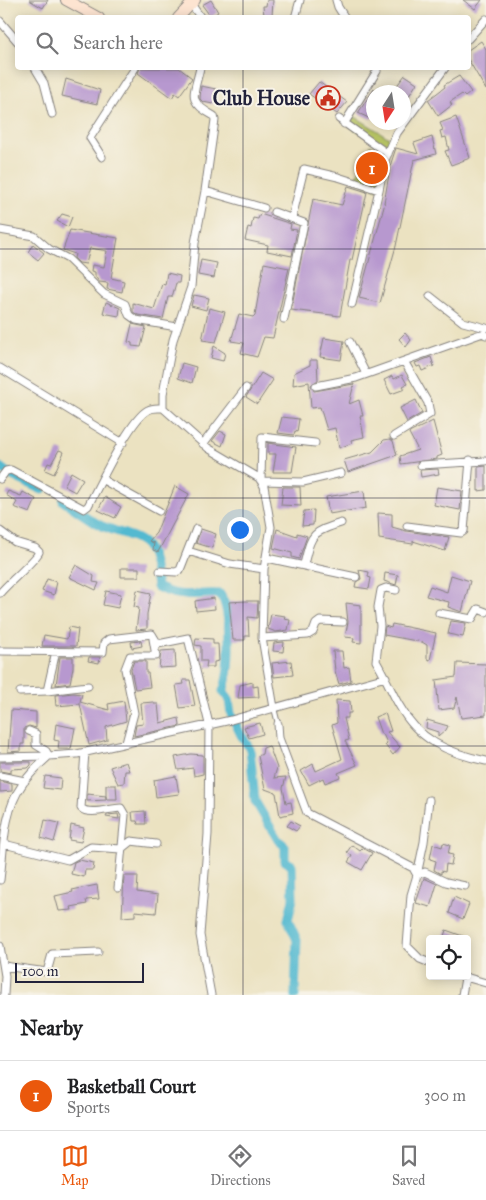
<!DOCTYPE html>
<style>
:root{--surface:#fff;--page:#f6f6f6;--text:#202124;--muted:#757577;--line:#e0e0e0;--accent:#ea580c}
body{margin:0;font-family:"IM FELL Great Primer",serif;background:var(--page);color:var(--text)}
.controls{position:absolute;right:15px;bottom:15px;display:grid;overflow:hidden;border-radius:5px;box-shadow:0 2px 12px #0003}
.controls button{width:45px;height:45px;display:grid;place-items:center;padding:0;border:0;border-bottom:1px solid var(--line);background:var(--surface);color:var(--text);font:25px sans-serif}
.compass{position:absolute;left:366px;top:85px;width:45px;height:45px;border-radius:50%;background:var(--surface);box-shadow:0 2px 12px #0003;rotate:192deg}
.scale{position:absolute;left:15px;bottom:12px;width:129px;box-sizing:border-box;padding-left:5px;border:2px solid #22223b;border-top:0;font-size:14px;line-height:18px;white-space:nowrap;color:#22223b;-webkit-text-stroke:4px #f7f3e8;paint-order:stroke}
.you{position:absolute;left:239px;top:529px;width:18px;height:18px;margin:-12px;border:4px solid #fff;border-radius:50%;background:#1a73e8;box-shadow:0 0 0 8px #1a73e833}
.badge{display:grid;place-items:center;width:32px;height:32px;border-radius:50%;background:var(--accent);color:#fff;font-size:16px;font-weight:700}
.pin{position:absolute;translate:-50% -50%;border:2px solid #fff;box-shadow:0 1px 5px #0006}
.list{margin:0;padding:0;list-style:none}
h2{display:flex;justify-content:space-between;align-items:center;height:65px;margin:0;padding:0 20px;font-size:21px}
h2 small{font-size:16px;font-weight:400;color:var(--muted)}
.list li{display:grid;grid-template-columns:32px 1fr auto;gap:15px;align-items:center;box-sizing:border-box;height:70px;padding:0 20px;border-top:1px solid var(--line)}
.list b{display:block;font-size:19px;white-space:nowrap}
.list p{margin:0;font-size:16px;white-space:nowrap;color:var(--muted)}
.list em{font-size:16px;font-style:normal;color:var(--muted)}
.icon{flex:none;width:28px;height:28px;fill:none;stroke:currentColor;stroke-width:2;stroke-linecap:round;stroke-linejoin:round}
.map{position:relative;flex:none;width:486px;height:995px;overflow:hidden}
.search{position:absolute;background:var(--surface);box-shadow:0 2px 12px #0003;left:15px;right:15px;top:15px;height:55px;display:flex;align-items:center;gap:12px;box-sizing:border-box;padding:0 18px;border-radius:5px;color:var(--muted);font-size:19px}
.sheet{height:135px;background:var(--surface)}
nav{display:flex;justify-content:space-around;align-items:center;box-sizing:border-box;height:70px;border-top:1px solid var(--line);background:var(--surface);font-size:14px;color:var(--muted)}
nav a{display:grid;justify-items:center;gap:2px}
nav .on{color:var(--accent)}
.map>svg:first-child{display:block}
</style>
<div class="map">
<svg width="486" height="995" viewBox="0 0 486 995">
<rect width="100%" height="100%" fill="#f7f3e8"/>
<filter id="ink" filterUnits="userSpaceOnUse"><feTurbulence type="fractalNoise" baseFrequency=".02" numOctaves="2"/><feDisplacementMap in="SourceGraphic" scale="10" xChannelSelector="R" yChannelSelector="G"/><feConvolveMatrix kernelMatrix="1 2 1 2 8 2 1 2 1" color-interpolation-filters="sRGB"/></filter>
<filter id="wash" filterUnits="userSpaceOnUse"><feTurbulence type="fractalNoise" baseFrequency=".0096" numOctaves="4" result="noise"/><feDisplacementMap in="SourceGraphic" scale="20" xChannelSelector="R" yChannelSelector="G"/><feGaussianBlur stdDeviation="1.12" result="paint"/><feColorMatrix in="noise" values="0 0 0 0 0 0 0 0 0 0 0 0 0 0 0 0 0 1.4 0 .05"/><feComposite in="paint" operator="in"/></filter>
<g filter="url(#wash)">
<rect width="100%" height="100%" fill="#ebe2c1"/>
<path fill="#b4c162" stroke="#6b724e" d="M354 116 391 139 386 149 348 125Z
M371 145 385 155 379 190 355 181Z"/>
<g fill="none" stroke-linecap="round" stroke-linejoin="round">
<path stroke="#52b9d0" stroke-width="9" d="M0 467 12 476 42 490
M63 501C75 508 89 520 102 526 146 543 150 534 157 587 182 600 196 592 220 594 232 611 231 671 223 691L229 700 231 714 241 735 250 749 255 801 278 840 285 846V861L292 865 293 899 288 920 297 940 295 995"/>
</g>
<g id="blocks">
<path fill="#b798cf" d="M29 0H48L43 8Z
M211 0 218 12 211 17 202 5Z
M267 0H273L272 16H264L263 6H266Z
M463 0H482L475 9Z
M481 41 486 49V90L468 59V50Z
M140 68H179L192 78 179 96 175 93 172 98 138 73Z
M405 75 417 83 404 104V92H392Z
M459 76 471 92 465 97 462 94 450 102 452 105 438 116 428 100 445 87 444 85Z
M66 79 100 90 97 104 62 96Z
M319 82 347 102 337 114 309 94Z
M201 86 216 89 213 104 203 102 200 99Z
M374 89V115L371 119 358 113Z
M456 117 470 158 451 165 445 151 449 150 446 137 442 138 440 131 443 130 440 123Z
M432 137 436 154 414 160 396 246 380 303 359 298 385 203H384L391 163 396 148 418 154 414 143Z
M348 186 367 192 352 260H350L340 316 291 310 313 199 342 205Z
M62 214 72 217 68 227 57 221Z
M260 214 291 224 290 229 297 230 292 256 267 251 268 245 245 240 248 227 251 228 253 218 258 219Z
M70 230 118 238 111 278 124 281 122 292 107 289 108 283 99 282 95 276V272L91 271 92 265 104 267 107 251 90 248 86 264 79 263 74 258 75 254 63 250Z
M33 244 44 253 38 260 28 252Z
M201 260 217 263 214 278 198 275Z
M264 263 289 268 273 338 264 337 257 357 241 353 244 343 231 341 239 314 253 317 255 315Z
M167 273 180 276 179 283H176L172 297H168L163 319 138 315 133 312V303L154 309 162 284 165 285Z
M194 295 209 298 206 310 191 306Z
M106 302 120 308 119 316 103 313Z
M209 308 225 312 216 342 202 340Z
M132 324 146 327 141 347 132 346V343L128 342Z
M405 333 411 340 406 347 399 339Z
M324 338 344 341 341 360 320 357Z
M214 346 225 353 223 361 211 358Z
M431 357 434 366 422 371 420 366 417 367 415 363Z
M310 360H317L318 380 311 385 314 391 354 384 349 404 359 400 363 416H360L364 437 351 440 352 443 339 448 335 428 327 430 320 407 311 408 309 382 293 385 294 373 310 365Z
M182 363 196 367 192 383 178 378Z
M261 373 273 380 257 404 246 397Z
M402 375 407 384 403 386 405 389 391 394 384 380 392 376 394 379Z
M416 400 422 413 407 422 400 408Z
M282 417 299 419 297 432 295 431 294 435 278 433Z
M433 421 442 455 437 457V459L401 464 400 456 418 450 409 433Z
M220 431 226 434 222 446 212 441Z
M390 439 393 441 397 455 348 472 344 460 372 452 384 440Z
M268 443 296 447 292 472H273L276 454H268Z
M59 450 64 452 54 474 45 470 48 463 51 464Z
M486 466V490L478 491V467Z
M438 469 439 474 421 477 420 470Z
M71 472 83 479 75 492 64 486Z
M175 486 189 494 158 552 153 550 154 543 149 541 156 533Z
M283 487H300L301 506 281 505Z
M437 487 462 491 460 510 434 505Z
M8 491 21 496 23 492 36 499 30 513 14 507 17 502 6 495Z
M364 491 366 508 329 514 326 497Z
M105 497 121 507 115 518 98 510Z
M314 510 313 525 302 526 304 511Z
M378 513 392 514V527L406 531 449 537 445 551 413 541V544L379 539Z
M201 529 216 534 212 548 196 543Z
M277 529 297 536V533L307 536 299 559 292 557V553L273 548Z
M76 565 94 576 93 582 99 583 96 590 69 577Z
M121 568H139V577H121Z
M359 570 369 572 368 577 371 578 369 589 355 587 356 582 361 579Z
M385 573 398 575 396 585 384 581Z
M451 575 470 581 462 612 448 607 449 602 426 596 430 586 447 592Z
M47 579 57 582 54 595 42 591Z
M137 590 151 593 147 614V629L136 630 139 608 134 607Z
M106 591 121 594 118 608 103 605Z
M214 598 215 609 196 611 195 601Z
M246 601H258L257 618 248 617 249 636H245V640H233L229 602Z
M346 603 361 605V643L353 642 354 638 345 637 348 622Z
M271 614 285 616 284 619 290 620 288 630 276 632 268 629Z
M451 621 466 623 463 637 448 634Z
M392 624 436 633 430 660 427 659V645L422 642 384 635 385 626 391 628Z
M69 627 78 629 76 646H42L44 635 67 639Z
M196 638 213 639V644H218L219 661 214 662V667H206L207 661H201V646L195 645Z
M141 641 142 646 132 648 131 642Z
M284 642 283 652 273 651 274 643Z
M175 650 176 667 159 668 161 651Z
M333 651H342L344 668 349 667 351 681 339 684 335 671Z
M60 657H73V668L70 683 56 685Z
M89 657H100L99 663 88 661Z
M134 661H146V673H148L150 687 135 689 131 669Z
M291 661 293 675 274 677 272 663Z
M457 663 486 664V715L461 718 457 697 454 708 439 710 436 680 456 677Z
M183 680H190L195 706 180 708 176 685 184 684Z
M253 682V687L258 686 259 697 238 698 240 685Z
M73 693 82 694 80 702 109 710 108 704 124 701 126 721 106 727 107 740 89 745 80 704 56 706 55 695Z
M336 700 350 701 351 713H348V718H344L349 740 345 741 357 765 338 773 340 777 325 783 323 778 309 785 301 771 313 764 316 771 342 759 332 725 337 723Z
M154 702V704H158L160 723 179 718 180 726 134 736 136 725 143 724 141 703Z
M11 710 36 712V728L29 726 24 728V744H21V751L8 752Z
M385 713 391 731 387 732 400 747 393 755 385 745 387 743 383 734H381L375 717Z
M427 720 448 726 446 730 438 737V732L426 728Z
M260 723 263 734 249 738 244 727Z
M56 724 75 728 71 749H58L59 741 54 740Z
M269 746 277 768 274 778 286 777 283 788 286 803 291 802 293 813 280 816 276 793 265 789 258 756 262 754 263 748Z
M191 754 203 755V774L194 776 193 768 178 770 175 757Z
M0 762H31V765L28 768 11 769V773L0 771Z
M126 762 129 771H125L124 783 118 784 110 767Z
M45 776 61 778 60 790 43 788Z
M176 776 179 794 156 797 154 780Z
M0 781 12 784V791L0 792Z
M106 785H116L117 799H106Z
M87 794 106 796V800L87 801Z
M145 811 146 824H138L137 821H133L132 812Z
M118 814 119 819 106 817 107 815Z
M45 820 59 823 54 842 41 838Z
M291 821 300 826 296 831 287 826Z
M71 825 84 828 81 842 69 840Z
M443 843 450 845 448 854 453 855 451 865 446 864 445 872 441 871V874L434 870 436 861 430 859 433 844 442 847Z
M352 845 360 851 363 848 372 853 362 870 348 862 352 856 347 852Z
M79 860 94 863 93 870H85L84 877 71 874 74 862Z
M124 876H138L137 892 158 895 156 913 135 911V916L122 917Z
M424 878 437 884 430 907 416 903Z
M97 885 99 899 86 900 87 904 71 907 72 910 59 911 55 896 73 892 72 890Z
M454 897 469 904 463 919 449 913Z
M446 930 468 938V939H443Z"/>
</g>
</g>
<g filter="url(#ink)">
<use href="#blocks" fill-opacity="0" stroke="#86827e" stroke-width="1"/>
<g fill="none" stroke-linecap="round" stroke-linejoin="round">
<g stroke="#86827e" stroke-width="6">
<path id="lane" d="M274 708 278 724"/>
</g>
<g stroke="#86827e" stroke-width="9">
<path id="street" d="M336 0 338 7 345 18
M191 4 201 18
M295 18 300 0
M0 21 18 42
M468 39 486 19
M35 68 44 83 52 114
M339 119 388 154
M344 124 377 71
M102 157 90 138 135 68
M205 191 264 208
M274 212 304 223 284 319
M292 218 304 169 338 177 379 190 385 160 397 133 445 68
M0 230 34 236 49 249 68 259 104 294 125 304 129 315 136 320 177 327
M430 296 463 322 486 328
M352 304 379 190
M350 342 366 374
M0 368 123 443
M316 386 356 378 483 333 486 335
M163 408V394L173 340 191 287 195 243 205 191 215 120 214 116C186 101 194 95 200 68
M394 436 430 414 428 403 404 361
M315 443 262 437 261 481 303 482 341 473
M203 444 246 388
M421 465 486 461
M0 479 6 471 11 470 84 509 88 506C99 486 130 419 148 410 153 407 158 408 163 408L208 448 259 478 264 486 271 527 264 569 262 638 274 708
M103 480 159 511
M407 526 461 533 464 531 470 460
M0 531 15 542 35 548 39 552C36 560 8 583 0 593
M188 551 230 564 264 569
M267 558 356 577
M304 564C312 534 310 533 341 523
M160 571 176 572 180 570 196 529
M396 590 386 588 381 590 378 607 380 626 376 661C385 676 391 691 399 705 418 740 448 753 486 761
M439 613 472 619 478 609 486 612
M262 638 308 635 313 632 316 624 320 621 343 622
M0 651 103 652 104 643 109 639 152 634 158 644 188 638 209 724 208 834 200 935 211 995
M47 691 88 686
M20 692 47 691 56 651
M278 724 279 738 307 813 413 868 417 875 411 895 407 946 420 959 430 963
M126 743 134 713 125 669 130 656H156L153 639
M85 752 81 808C89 816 110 808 121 808L125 815 118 888
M0 757 49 756 46 751 36 745V734L29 731
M0 776 25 781
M4 844 68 860 91 847 121 849 131 841 156 844
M417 875 424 842 429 800
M417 875 425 872 446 882 465 886
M0 880C4 848 3 812 22 785 29 774 39 765 49 756L77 754 231 720 386 677
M0 946 5 976 4 995
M4 966 47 972 52 954 98 952
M462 976 486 983
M462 995 465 978"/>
</g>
<g stroke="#86827e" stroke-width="12">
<path id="secondary" d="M66 0 99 18
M178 18 195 0"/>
</g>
<use href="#lane" stroke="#fff" stroke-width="4"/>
<use href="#street" stroke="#fff" stroke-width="7"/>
<use href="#secondary" stroke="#fde4d1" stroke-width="10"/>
</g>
</g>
<path fill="none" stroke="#22223b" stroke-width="1" stroke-opacity="0.55" d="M243 0V18M243 68V995M0 249H486M0 498H486M0 746H486"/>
<defs>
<g id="civic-ring" transform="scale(1.25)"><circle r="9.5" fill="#f7f3e8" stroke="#c8321e" stroke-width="1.5"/><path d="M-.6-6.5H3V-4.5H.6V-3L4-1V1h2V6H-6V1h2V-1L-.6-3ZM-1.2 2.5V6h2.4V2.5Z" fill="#c8321e"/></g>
</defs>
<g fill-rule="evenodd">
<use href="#civic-ring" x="328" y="98"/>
</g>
<g text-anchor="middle" stroke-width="4" stroke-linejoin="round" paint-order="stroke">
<g font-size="20" font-weight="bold" fill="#22223b" stroke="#f7f3e8" text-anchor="end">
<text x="310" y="105">Club House</text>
</g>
</g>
</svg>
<div class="controls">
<button><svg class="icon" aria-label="locate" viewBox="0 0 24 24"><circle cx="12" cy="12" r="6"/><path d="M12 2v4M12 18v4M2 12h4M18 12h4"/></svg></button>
</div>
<svg class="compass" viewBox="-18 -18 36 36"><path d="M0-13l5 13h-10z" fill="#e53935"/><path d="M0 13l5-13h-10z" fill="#757577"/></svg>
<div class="scale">100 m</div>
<div class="you"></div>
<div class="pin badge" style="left:372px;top:168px">1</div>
<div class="search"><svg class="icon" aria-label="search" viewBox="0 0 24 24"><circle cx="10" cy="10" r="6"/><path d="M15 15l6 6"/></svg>Search here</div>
</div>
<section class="sheet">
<h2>Nearby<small></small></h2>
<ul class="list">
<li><span class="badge">1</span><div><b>Basketball Court</b><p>Sports</p></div><em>300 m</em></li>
</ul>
</section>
<nav>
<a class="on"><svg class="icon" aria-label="map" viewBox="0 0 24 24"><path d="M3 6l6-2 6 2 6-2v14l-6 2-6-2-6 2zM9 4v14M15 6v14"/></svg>Map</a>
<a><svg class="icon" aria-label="directions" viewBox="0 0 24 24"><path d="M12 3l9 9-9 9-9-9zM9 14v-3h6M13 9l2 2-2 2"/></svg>Directions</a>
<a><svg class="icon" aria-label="saved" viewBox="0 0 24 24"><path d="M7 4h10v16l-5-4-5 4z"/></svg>Saved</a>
</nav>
